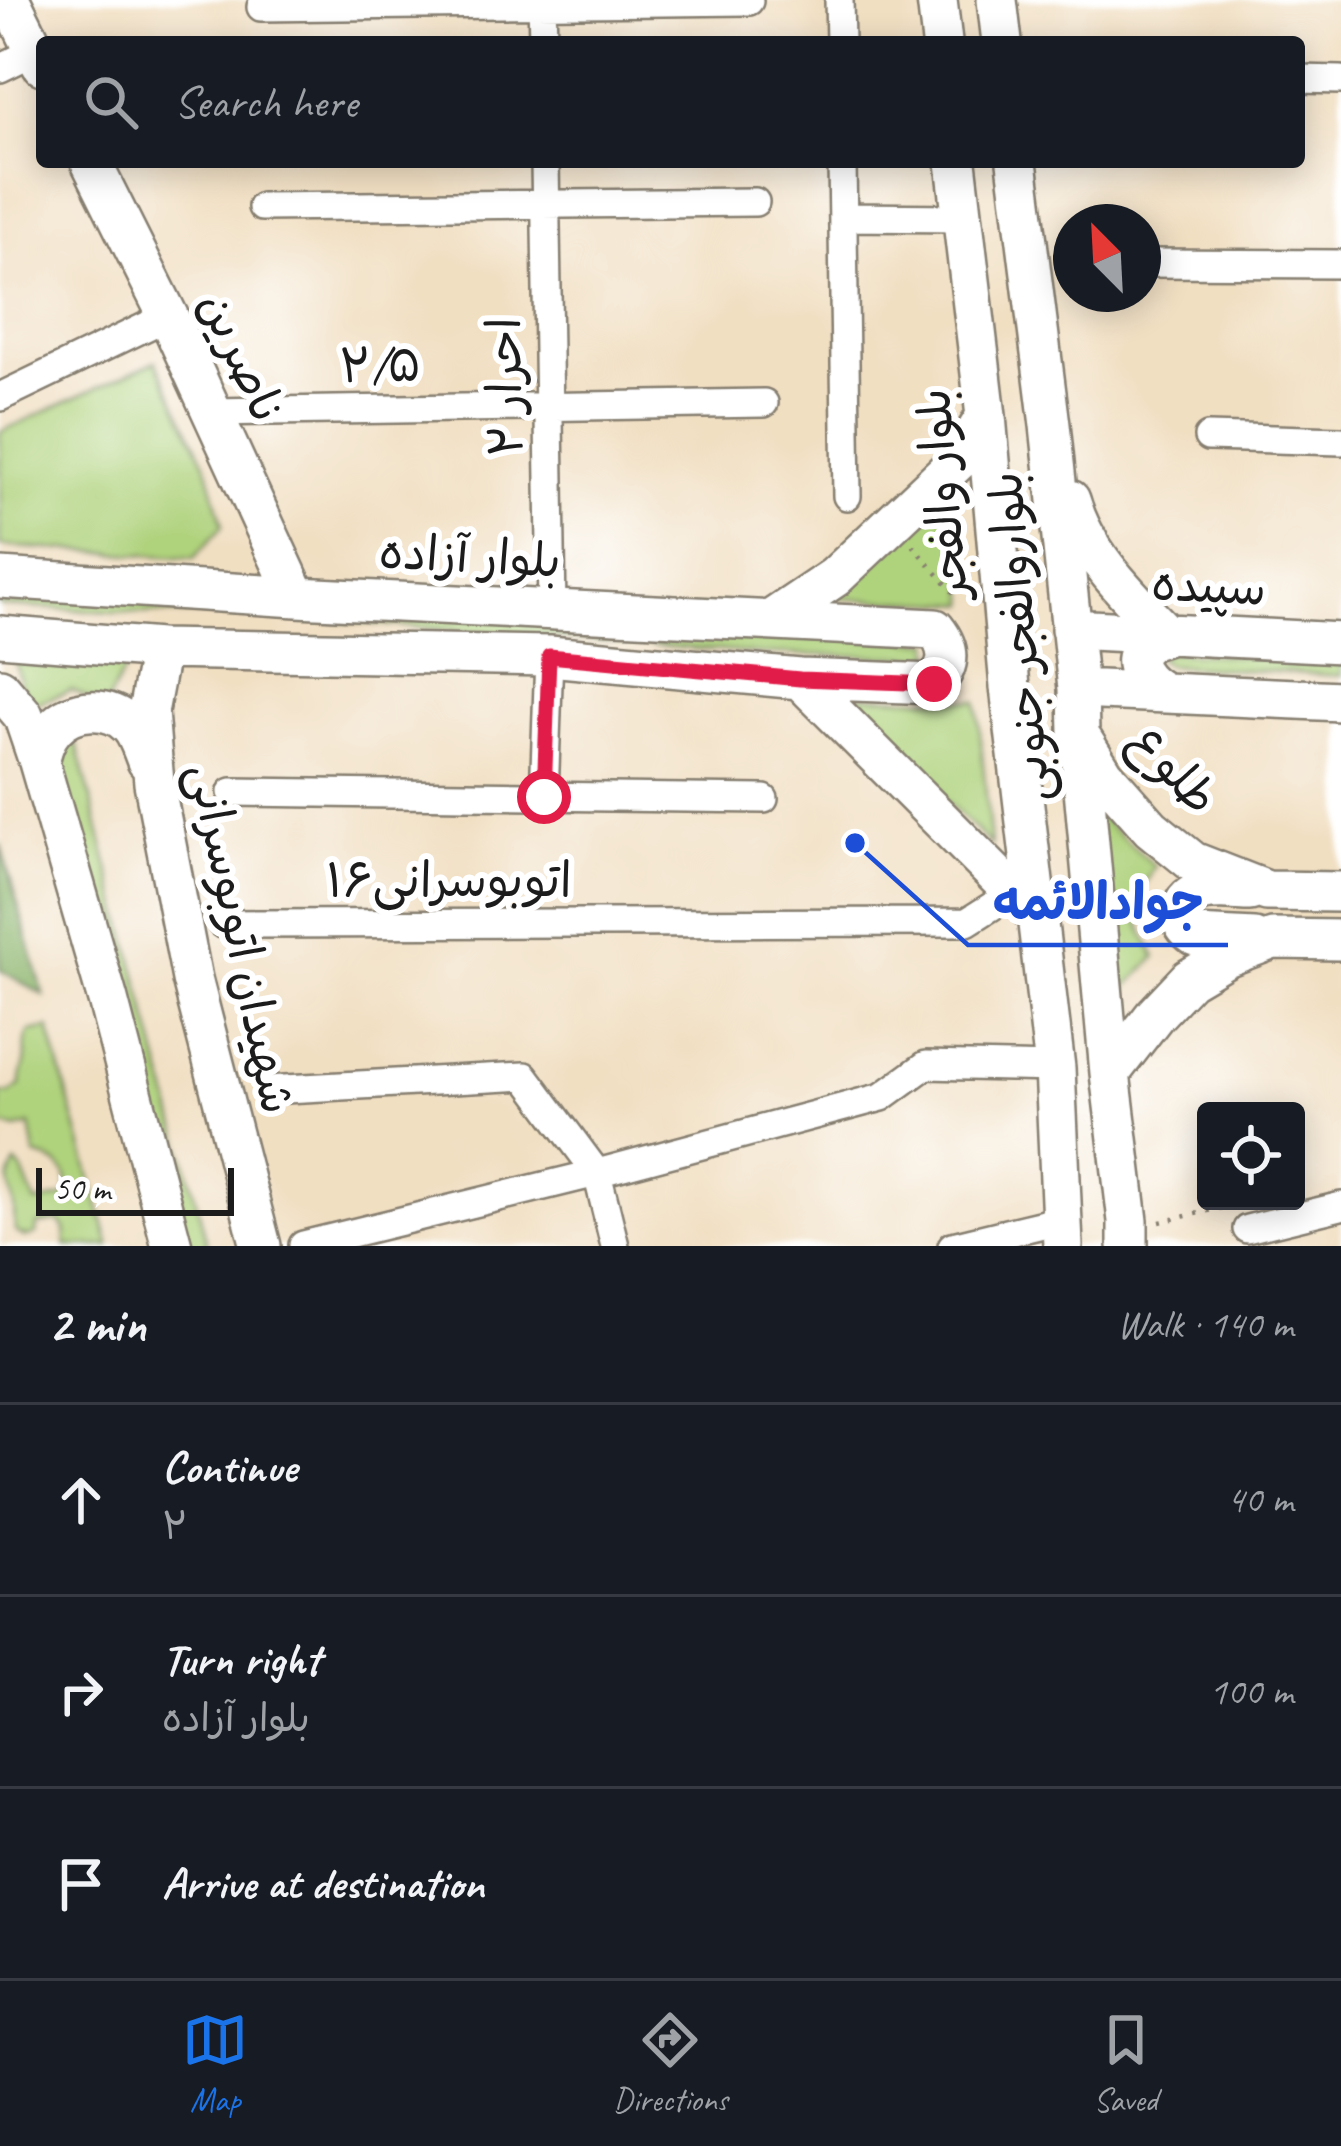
<!DOCTYPE html>
<meta charset="utf-8">
<style>
:root{--surface:#171b24;--page:#20242c;--text:#f1f3f6;--muted:#9ea1a6;--line:#363941;--accent:#1a73e8}
body{margin:0;font-family:Caveat,"Playpen Sans Arabic",sans-serif;background:var(--page);color:var(--text)}
.controls{position:absolute;right:36px;bottom:36px;display:grid;overflow:hidden;border-radius:12px;box-shadow:0 6px 30px #0003}
.controls button{width:108px;height:108px;display:grid;place-items:center;padding:0;border:0;border-bottom:3px solid var(--line);background:var(--surface);color:var(--text);font:60px sans-serif}
.compass{position:absolute;left:1053px;top:204px;width:108px;height:108px;border-radius:50%;background:var(--surface);box-shadow:0 6px 30px #0003;rotate:336deg}
.scale{position:absolute;left:36px;bottom:30px;width:198px;box-sizing:border-box;padding-left:12px;border:6px solid #1c1c1c;border-top:0;font-size:33px;line-height:42px;white-space:nowrap;color:#1c1c1c;-webkit-text-stroke:9px #fff;paint-order:stroke}
.stop{position:absolute;width:36px;height:36px;margin:-27px;border:9px solid #e11d48;border-radius:50%;background:#fff}
.stop.end{background:#e11d48;border-color:#fff;box-shadow:0 3px 12px #0008}
.list{margin:0;padding:0;list-style:none}
h2{display:flex;justify-content:space-between;align-items:center;height:156px;margin:0;padding:0 48px;font-size:51px}
h2 small{font-size:39px;font-weight:400;color:var(--muted)}
.list li{display:grid;grid-template-columns:78px 1fr auto;gap:36px;align-items:center;box-sizing:border-box;height:192px;padding:0 48px;border-top:3px solid var(--line)}
.list b{display:block;font-size:45px;white-space:nowrap}
.list p{margin:0;font-size:39px;white-space:nowrap;color:var(--muted)}
.list em{font-size:39px;font-style:normal;color:var(--muted)}
.icon{flex:none;width:66px;height:66px;fill:none;stroke:currentColor;stroke-width:2;stroke-linecap:round;stroke-linejoin:round}
.map{position:relative;flex:none;width:1341px;height:1246px;overflow:hidden}
.search{position:absolute;background:var(--surface);box-shadow:0 6px 30px #0003;left:36px;right:36px;top:36px;height:132px;display:flex;align-items:center;gap:30px;box-sizing:border-box;padding:0 42px;border-radius:12px;color:var(--muted);font-size:45px}
.sheet{height:732px;background:var(--surface)}
nav{display:flex;justify-content:space-around;align-items:center;box-sizing:border-box;height:168px;border-top:3px solid var(--line);background:var(--surface);font-size:33px;color:var(--muted)}
nav a{display:grid;justify-items:center;gap:6px}
nav .on{color:var(--accent)}
.map>svg:first-child{display:block}
</style>
<div class="map">
<svg width="1341" height="1246" viewBox="0 0 1341 1246">
<rect width="100%" height="100%" fill="#fff"/>
<filter id="ink" filterUnits="userSpaceOnUse"><feTurbulence type="fractalNoise" baseFrequency=".00833" numOctaves="2"/><feDisplacementMap in="SourceGraphic" scale="24" xChannelSelector="R" yChannelSelector="G"/><feConvolveMatrix kernelMatrix="1 2 1 2 8 2 1 2 1" color-interpolation-filters="sRGB"/></filter>
<filter id="wash" filterUnits="userSpaceOnUse"><feTurbulence type="fractalNoise" baseFrequency=".004" numOctaves="4" result="noise"/><feDisplacementMap in="SourceGraphic" scale="48" xChannelSelector="R" yChannelSelector="G"/><feGaussianBlur stdDeviation="2.7" result="paint"/><feColorMatrix in="noise" values="0 0 0 0 0 0 0 0 0 0 0 0 0 0 0 0 0 1.4 0 .05"/><feComposite in="paint" operator="in"/></filter>
<g filter="url(#wash)">
<rect width="100%" height="100%" fill="#f1dfc2"/>
<path fill="#afd27b" stroke="#66774c" stroke-width="3" d="M156 361 208 469 223 526 194 558 0 546V432Z
M952 481 968 604 822 598Z
M0 588 932 642V657L760 654 273 616 136 613 0 606Z
M12 648 133 653 105 707 72 690 26 707Z
M1164 652 1341 661V676L1166 665 1159 659Z
M839 695 977 701 991 845Z
M67 741 77 745 208 1246H188L54 756Z
M1094 812 1155 866C1131 908 1133 914 1156 957L1115 999Z
M49 1028 110 1246H66L65 1229 59 1221 37 1225 36 1234C27 1238 22 1237 15 1231 14 1222 15 1210 13 1201 9 1184 6 1180 16 1164L23 1172 36 1203 65 1197C74 1172 57 1161 35 1155L30 1125 17 1129 0 1125V1093L9 1094 21 1086C20 1076 23 1072 25 1063 28 1050 22 1048 29 1032Z"/>
<path fill="#8bb46b" stroke="#546844" stroke-width="3" d="M0 843 44 995 0 970Z"/>
</g>
<g filter="url(#ink)">
<g fill="none" stroke-linecap="round" stroke-linejoin="round">
<g stroke="#867e6f" stroke-width="32">
<path id="street" d="M542 0 543 42
M839 0 840 42
M261 7 749 1
M0 68 35 51
M1299 79 1341 80
M545 162 552 610
M842 162 847 496
M262 207 755 202
M843 217 963 218
M1143 263 1341 264
M0 397 168 316
M213 412 764 403
M1208 437 1341 441
M232 792 764 799
M544 797 549 656
M222 924 967 922 1013 893
M267 1090 525 1076 597 1173 615 1246
M1247 1229 1341 1206
M303 1245 597 1173 882 1097 926 1065 1055 1068
M952 1246 1064 1219"/>
</g>
<g stroke="#867e6f" stroke-width="44">
<path id="secondary" d="M10 0 42 65
M937 0 942 42
M997 0 1002 42
M91 162 168 316 297 597
M956 162 986 416 1010 687 1055 1068 1063 1246
M1017 162 1050 425 1078 689 1079 734 1110 1073 1128 1221V1246
M1070 500C1085 554 1128 595 1167 635 1160 638 1152 639 1147 643 1123 662 1146 684 1164 693
M0 578 297 597 935 629C951 649 951 665 934 684L800 679 549 656 160 649 0 636
M771 620 835 577 960 459 986 416
M1071 629 1341 643
M160 649 148 712 154 783 192 979 261 1246
M800 679 1036 915
M0 688 23 715 39 762 108 1000 172 1246
M1078 689 1341 701
M1083 741 1104 775 1151 828 1193 862 1267 891 1341 892
M39 762C42 750 45 738 54 728 73 706 110 705 130 726 139 736 142 749 147 761
M1250 891C1229 891 1185 882 1182 912 1181 924 1187 930 1195 936L1255 939
M1110 1073 1155 1015 1189 979 1226 957 1273 939 1341 940"/>
</g>
<path stroke="#867e6f" stroke-width="4.5" stroke-dasharray="3 9" stroke-linecap="butt" d="M913 545 957 597
M1160 1222 1230 1206"/>
<use href="#street" stroke="#fff" stroke-width="27"/>
<use href="#secondary" stroke="#fff" stroke-width="39"/>
</g>
</g>
<g fill="none" stroke-linecap="round" stroke-linejoin="round" filter="url(#ink)">
<path stroke="#e11d48" stroke-width="15" d="M544 797 549 656 800 679 934 684"/>
</g>
<g text-anchor="middle" stroke-width="12" stroke-linejoin="round" paint-order="stroke">
<g font-size="48" fill="#1c1c1c" stroke="#fff">
<text transform="translate(243 357) rotate(65)" y="17">ناصرین</text>
<text transform="translate(380 364) rotate(-1)" y="17">۲/۵</text>
<text transform="translate(504 387) rotate(-91)" y="17">۲ احرار</text>
<text transform="translate(941 494) rotate(-95)" y="17">بلوار والفجر</text>
<text transform="translate(470 555) rotate(3)" y="17">بلوار آزاده</text>
<text transform="translate(1209 585) rotate(3)" y="17">سپیده</text>
<text transform="translate(1018 637) rotate(-95)" y="17">بلواروالفجر جنوبی</text>
<text transform="translate(1175 768) rotate(48)" y="17">طلوع</text>
<text x="449" y="896">اتوبوسرانی۱۶</text>
<text transform="translate(243 938) rotate(78)" y="17">شهیدان اتوبوسرانی</text>
</g>
</g>
<path fill="none" stroke="#1d4ed8" stroke-width="4.5" d="M855 843L968 945H1228"/>
<circle fill="#1d4ed8" stroke="#fff" stroke-width="4.5" cx="855" cy="843" r="12"/>
<g font-size="51" text-anchor="middle" font-weight="bold" fill="#1d4ed8" stroke="#fff" stroke-width="12" stroke-linejoin="round" paint-order="stroke">
<text x="1098" y="919">جوادالائمه</text>
</g>
</svg>
<div class="controls">
<button><svg class="icon" aria-label="locate" viewBox="0 0 24 24"><circle cx="12" cy="12" r="6"/><path d="M12 2v4M12 18v4M2 12h4M18 12h4"/></svg></button>
</div>
<svg class="compass" viewBox="-18 -18 36 36"><path d="M0-13l5 13h-10z" fill="#e53935"/><path d="M0 13l5-13h-10z" fill="#9ea1a6"/></svg>
<div class="scale">50 m</div>
<div class="stop" style="left:544px;top:797px"></div>
<div class="stop end" style="left:934px;top:684px"></div>
<div class="search"><svg class="icon" aria-label="search" viewBox="0 0 24 24"><circle cx="10" cy="10" r="6"/><path d="M15 15l6 6"/></svg>Search here</div>
</div>
<section class="sheet">
<h2>2 min<small>Walk · 140 m</small></h2>
<ul class="list">
<li><svg class="icon" aria-label="ahead" viewBox="0 0 24 24"><path d="M12 20V5M6 11l6-6 6 6"/></svg><div><b>Continue</b><p>۲</p></div><em>40 m</em></li>
<li><svg class="icon" aria-label="right" viewBox="0 0 24 24"><path d="M7 20v-9h11M14 6l5 5-5 5"/></svg><div><b>Turn right</b><p>بلوار آزاده</p></div><em>100 m</em></li>
<li><svg class="icon" aria-label="arrive" viewBox="0 0 24 24"><path d="M6 21V4h12l-3 4 3 4H6"/></svg><div><b>Arrive at destination</b></div></li>
</ul>
</section>
<nav>
<a class="on"><svg class="icon" aria-label="map" viewBox="0 0 24 24"><path d="M3 6l6-2 6 2 6-2v14l-6 2-6-2-6 2zM9 4v14M15 6v14"/></svg>Map</a>
<a><svg class="icon" aria-label="directions" viewBox="0 0 24 24"><path d="M12 3l9 9-9 9-9-9zM9 14v-3h6M13 9l2 2-2 2"/></svg>Directions</a>
<a><svg class="icon" aria-label="saved" viewBox="0 0 24 24"><path d="M7 4h10v16l-5-4-5 4z"/></svg>Saved</a>
</nav>
